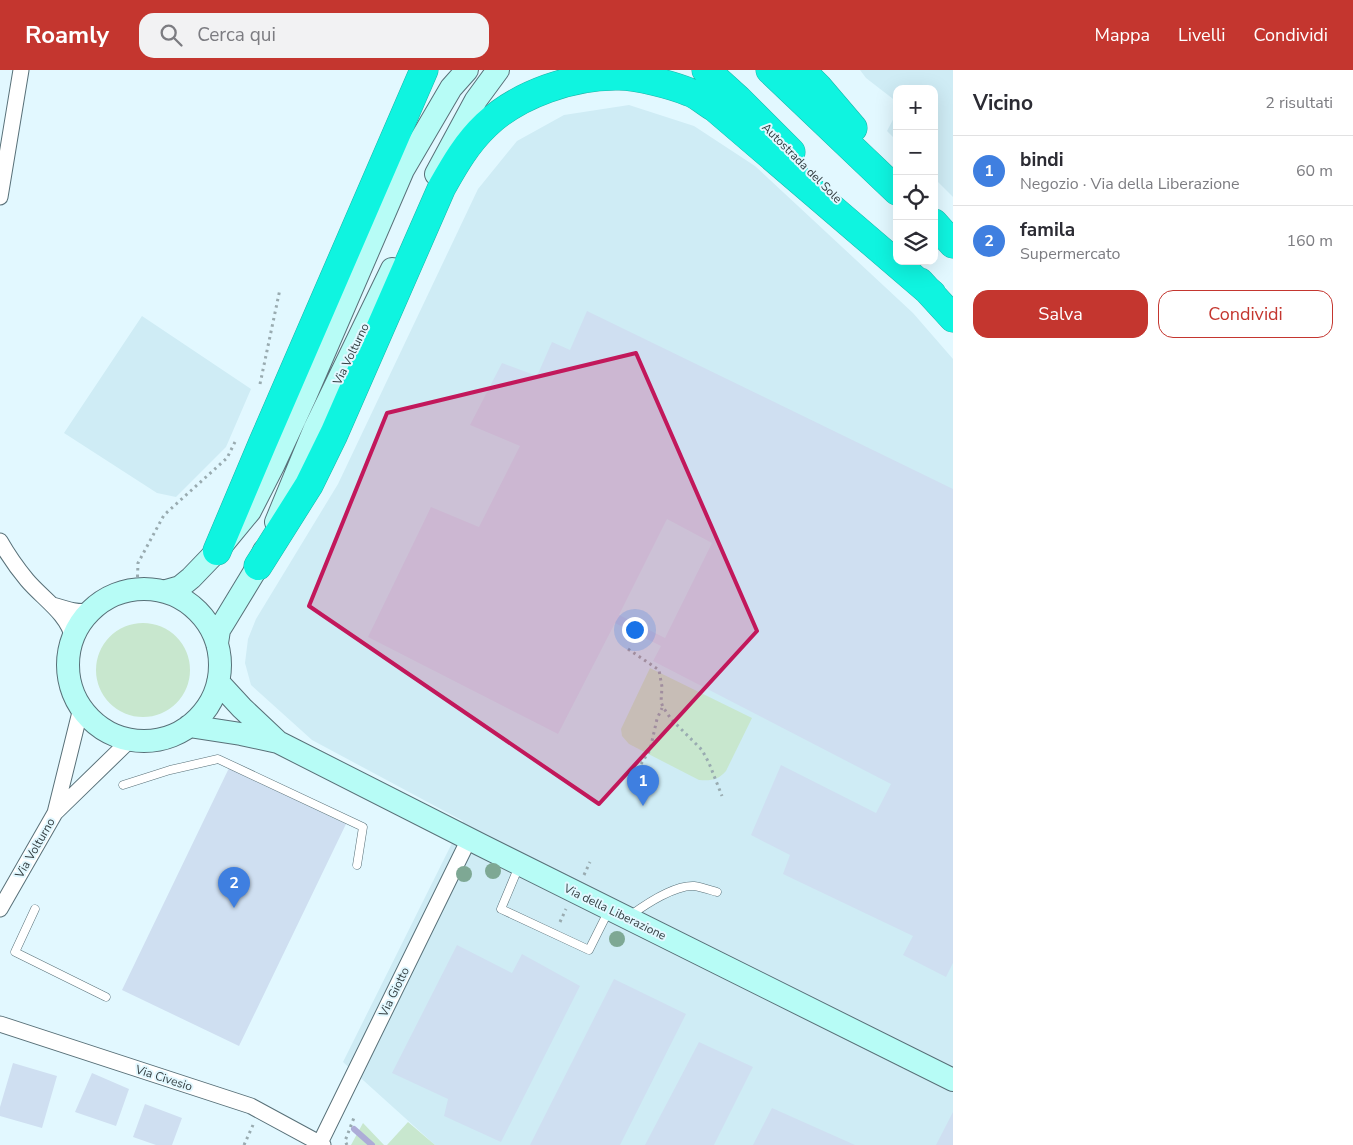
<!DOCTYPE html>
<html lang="it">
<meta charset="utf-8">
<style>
:root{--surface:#fff;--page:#f2f2f3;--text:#2b2b33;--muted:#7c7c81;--line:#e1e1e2;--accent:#c4362f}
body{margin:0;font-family:"Nunito Sans",sans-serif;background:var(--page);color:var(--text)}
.controls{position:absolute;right:15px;top:15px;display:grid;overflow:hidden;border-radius:10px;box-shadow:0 5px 20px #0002}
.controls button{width:45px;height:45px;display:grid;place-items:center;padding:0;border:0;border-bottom:1px solid var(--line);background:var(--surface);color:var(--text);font:25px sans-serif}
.you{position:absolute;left:634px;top:559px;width:18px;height:18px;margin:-12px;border:4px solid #fff;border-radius:50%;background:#1a73e8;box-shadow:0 0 0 8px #1a73e833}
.badge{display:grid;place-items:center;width:32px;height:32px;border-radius:50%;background:var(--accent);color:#fff;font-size:16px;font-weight:700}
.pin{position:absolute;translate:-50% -41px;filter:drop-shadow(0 1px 2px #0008)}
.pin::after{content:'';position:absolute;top:26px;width:18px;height:15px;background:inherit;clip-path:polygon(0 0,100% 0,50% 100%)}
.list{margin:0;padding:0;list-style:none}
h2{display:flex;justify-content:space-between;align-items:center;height:65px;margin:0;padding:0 20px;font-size:21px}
h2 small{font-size:16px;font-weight:400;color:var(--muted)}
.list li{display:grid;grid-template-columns:32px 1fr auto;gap:15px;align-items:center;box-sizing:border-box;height:70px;padding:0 20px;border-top:1px solid var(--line)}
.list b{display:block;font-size:19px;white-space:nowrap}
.list p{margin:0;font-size:16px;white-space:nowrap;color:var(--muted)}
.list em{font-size:16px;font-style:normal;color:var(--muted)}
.actions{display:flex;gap:10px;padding:15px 20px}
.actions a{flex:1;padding:11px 0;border:1px solid var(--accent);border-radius:15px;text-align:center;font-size:18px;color:var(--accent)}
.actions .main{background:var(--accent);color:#fff}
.icon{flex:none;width:28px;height:28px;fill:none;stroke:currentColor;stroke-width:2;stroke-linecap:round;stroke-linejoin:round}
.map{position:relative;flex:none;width:953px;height:1075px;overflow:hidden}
header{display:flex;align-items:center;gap:30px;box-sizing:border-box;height:70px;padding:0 25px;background:var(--accent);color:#fff}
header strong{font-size:24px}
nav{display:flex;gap:28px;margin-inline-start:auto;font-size:18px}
.search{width:350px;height:45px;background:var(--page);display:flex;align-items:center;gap:12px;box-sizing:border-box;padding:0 18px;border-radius:15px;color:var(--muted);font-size:19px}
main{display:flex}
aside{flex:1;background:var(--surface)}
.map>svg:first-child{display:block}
</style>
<header>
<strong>Roamly</strong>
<div class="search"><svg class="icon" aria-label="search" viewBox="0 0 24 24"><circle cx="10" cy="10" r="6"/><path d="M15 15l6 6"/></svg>Cerca qui</div>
<nav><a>Mappa</a><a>Livelli</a><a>Condividi</a></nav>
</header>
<main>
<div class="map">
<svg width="953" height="1075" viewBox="0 0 953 1075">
<rect width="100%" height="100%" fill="#e2f8ff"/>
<path fill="#cfecf5" d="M860 0H953V127L934 108V19H897V32L866 8Z
M629 35 694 56 755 96 913 243 953 289V1075H435L343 992 463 751 312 670 251 615 245 593 248 569 256 549 338 414 478 119 517 71 564 45Z
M897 42V71L887 61Z
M142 246 251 319 226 377 176 427 157 423 64 363Z"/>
<path fill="#c8e7ce" d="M96 600a47 47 0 1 1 94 0a47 47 0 1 1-94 0Z
M650 598 752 648 726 701C718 710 711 711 699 710L629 674 622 666 621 659Z
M408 1052 435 1075H387Z
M363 1053 384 1075H351Z"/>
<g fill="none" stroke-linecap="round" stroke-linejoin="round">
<path stroke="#adacd7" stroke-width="6" d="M354 1059 372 1075"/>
</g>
<path fill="#cfdff1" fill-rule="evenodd" d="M587 241 953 419V893L946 907 903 885 913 866 783 804 790 785 751 765 781 695 876 743 891 714 653 591 661 576 615 553 558 664 368 567 431 437 479 457 520 376 470 355 502 293 537 306 552 272 570 280ZM667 449 712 473 665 568 619 545Z
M229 698 346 754 239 976 122 920Z
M457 875 512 903 522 884 580 916 501 1072 444 1046 448 1029 392 1003Z
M614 909 686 944 620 1075H530Z
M699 972 753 997 714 1075H645Z
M13 993 57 1006 42 1058 0 1046V1037Z
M92 1003 129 1019 116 1056 75 1042Z
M145 1034 182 1048 172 1075H156L133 1067Z
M772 1038 855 1075H753Z
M953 1042V1075H936Z"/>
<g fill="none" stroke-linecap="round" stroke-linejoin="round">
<g stroke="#587078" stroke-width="9">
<path id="lane" d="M123 715 170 700 218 689 363 757 357 795
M519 796 501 839 589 880 608 842
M35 839 15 882 106 927
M631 845C646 834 675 815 694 816 701 817 710 820 717 822"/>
</g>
<g stroke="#587078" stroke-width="17">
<path id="street" d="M0 127 21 0
M0 471C8 485 17 498 27 510 43 529 67 543 73 568
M53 535C66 539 77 543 90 541
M56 742 130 670
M0 839 55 743 81 638
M0 954 251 1036 323 1075
M319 1075 469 769"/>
</g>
<g stroke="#587078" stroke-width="24">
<path id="secondary" d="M436 104 476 30 498 0
M276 452 315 358 392 199
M68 595a76 76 0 1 1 152 0a76 76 0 1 1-152 0Z
M166 521 180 517 191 508 217 481 250 441 274 394 305 327 403 100 451 18 467 0
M217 573 219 560 224 552 258 496 264 481
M218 612 242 638 277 671
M189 656 241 664 278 672 481 775 953 1010"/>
</g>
<g stroke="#1cb4a8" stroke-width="29">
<path id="highway" d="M706 0 738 29 791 82
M770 0 897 121
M801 0 818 17 853 58
M934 153 953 174
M920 212 953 248
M217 481 263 372 424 0
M258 496 309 415 334 364 442 117C455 94 467 73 486 55 518 24 574 5 619 6 637 6 672 15 689 22 698 25 706 33 715 38L932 224"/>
</g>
<path stroke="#99abb0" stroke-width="3" stroke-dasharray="2.5 4" stroke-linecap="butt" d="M260 314 280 219
M137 520 138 493 164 445 227 388 235 372
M628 579 659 600 662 617 661 632 663 637 671 649 702 680 709 693 722 726
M641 694 650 680 657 649 662 638
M584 805 590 792
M560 852 566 839
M244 1075 253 1055
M347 1075 345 1071 355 1045"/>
<use href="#lane" stroke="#fff" stroke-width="8"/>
<use href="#street" stroke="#fff" stroke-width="15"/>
<use href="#secondary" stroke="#b7fcf6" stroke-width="22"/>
<use href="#highway" stroke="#0ff4e0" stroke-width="28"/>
</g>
<g fill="#7ea894">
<circle cx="493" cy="801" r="8"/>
<circle cx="464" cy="804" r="8"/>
<circle cx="617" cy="869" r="8"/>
</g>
<path fill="#c2185b" fill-opacity="0.2" stroke="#c2185b" stroke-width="4" stroke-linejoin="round" d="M636 283 757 561 599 734 309 536 387 343Z"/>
<g text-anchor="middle" stroke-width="4" stroke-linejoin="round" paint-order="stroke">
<g font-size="12" fill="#333e41" stroke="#e2f8ff">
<text transform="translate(802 93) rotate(45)" y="4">Autostrada del Sole</text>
<text transform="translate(351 284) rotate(-64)" y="4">Via Volturno</text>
<text transform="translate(35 778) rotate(-60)" y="4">Via Volturno</text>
<text transform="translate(615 842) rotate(26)" y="4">Via della Liberazione</text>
<text transform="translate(394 922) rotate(-64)" y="4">Via Giotto</text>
<text transform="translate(164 1008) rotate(18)" y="4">Via Civesio</text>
</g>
</g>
</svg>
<div class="controls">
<button>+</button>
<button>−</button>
<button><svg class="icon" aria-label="locate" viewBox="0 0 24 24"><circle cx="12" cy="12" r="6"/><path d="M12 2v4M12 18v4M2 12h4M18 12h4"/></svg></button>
<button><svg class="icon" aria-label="layers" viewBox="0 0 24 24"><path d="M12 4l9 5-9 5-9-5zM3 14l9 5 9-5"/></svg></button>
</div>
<div class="you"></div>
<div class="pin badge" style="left:643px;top:736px;background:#3f7fe0">1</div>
<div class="pin badge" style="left:234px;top:838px;background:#3f7fe0">2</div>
</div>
<aside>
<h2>Vicino<small>2 risultati</small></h2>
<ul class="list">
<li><span class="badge" style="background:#3f7fe0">1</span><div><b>bindi</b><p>Negozio · Via della Liberazione</p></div><em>60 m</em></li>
<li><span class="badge" style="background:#3f7fe0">2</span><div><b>famila</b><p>Supermercato</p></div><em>160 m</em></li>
</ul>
<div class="actions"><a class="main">Salva</a><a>Condividi</a></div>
</aside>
</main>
